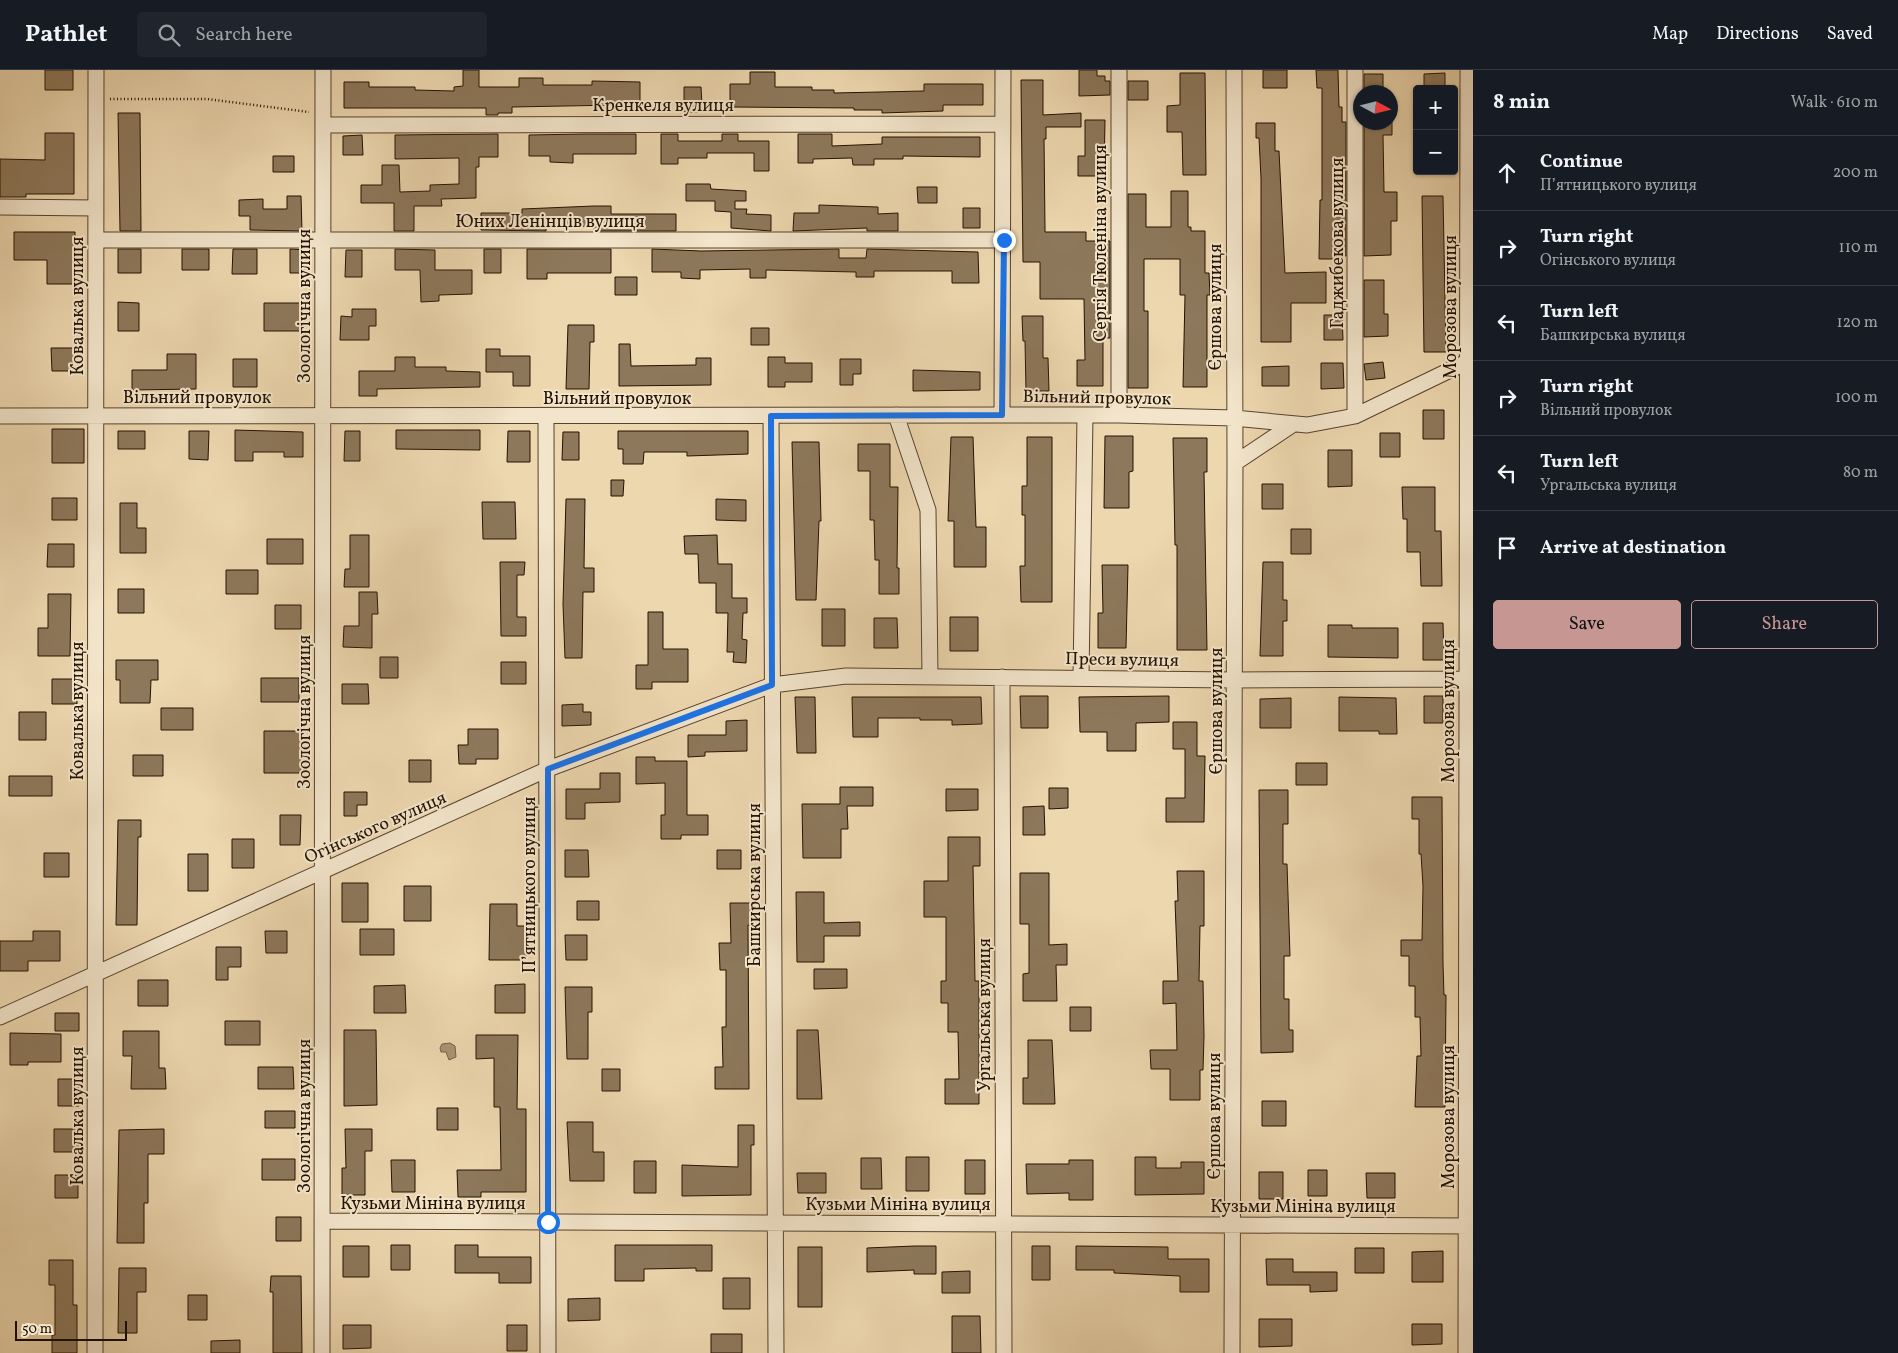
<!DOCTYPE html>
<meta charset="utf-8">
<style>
:root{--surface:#171b24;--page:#20242c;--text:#f1f3f6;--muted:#9ea1a6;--line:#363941;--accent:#c59692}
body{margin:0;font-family:Vollkorn,serif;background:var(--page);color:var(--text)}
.controls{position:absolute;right:15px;top:15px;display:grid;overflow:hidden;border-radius:5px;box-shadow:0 1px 4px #0004}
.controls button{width:45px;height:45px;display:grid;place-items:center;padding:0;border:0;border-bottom:1px solid var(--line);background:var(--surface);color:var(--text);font:25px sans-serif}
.compass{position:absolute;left:1353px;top:15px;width:45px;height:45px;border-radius:50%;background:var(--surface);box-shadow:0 1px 4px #0004;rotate:97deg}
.scale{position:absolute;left:15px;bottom:12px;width:112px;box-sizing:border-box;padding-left:5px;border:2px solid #241200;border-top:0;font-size:14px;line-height:18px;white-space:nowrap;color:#241200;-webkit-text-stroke:4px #f3e5cb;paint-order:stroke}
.stop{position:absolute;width:15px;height:15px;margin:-11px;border:4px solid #1a73e8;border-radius:50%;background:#fff}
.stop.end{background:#1a73e8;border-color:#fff;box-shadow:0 1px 5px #0008}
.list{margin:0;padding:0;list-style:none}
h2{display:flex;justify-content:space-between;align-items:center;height:65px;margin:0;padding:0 20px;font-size:21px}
h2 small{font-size:16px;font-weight:400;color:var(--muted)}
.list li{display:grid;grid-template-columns:32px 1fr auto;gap:15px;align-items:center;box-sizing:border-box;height:75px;padding:0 20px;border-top:1px solid var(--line)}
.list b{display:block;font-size:19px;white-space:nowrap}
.list p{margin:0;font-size:16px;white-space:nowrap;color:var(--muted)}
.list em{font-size:16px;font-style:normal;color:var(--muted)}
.actions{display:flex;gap:10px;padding:15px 20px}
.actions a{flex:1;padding:11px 0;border:1px solid var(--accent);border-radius:5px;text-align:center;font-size:18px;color:var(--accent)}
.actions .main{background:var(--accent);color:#111}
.icon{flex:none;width:28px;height:28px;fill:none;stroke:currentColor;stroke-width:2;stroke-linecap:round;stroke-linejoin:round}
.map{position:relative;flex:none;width:1473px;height:1283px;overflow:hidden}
header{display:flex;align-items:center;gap:30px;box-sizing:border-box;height:70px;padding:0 25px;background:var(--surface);border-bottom:1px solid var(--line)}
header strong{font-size:24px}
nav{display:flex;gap:28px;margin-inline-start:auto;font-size:18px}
.search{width:350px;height:45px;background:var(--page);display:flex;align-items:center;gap:12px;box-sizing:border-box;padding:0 18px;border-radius:5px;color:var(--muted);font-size:19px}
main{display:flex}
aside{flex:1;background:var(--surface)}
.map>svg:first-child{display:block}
</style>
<header>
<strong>Pathlet</strong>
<div class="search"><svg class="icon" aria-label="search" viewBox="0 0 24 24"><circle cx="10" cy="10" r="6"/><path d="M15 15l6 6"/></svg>Search here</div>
<nav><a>Map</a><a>Directions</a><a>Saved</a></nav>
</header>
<main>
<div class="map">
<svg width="1473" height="1283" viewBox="0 0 1473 1283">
<rect width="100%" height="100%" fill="#edd7af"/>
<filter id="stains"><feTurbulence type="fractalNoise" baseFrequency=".004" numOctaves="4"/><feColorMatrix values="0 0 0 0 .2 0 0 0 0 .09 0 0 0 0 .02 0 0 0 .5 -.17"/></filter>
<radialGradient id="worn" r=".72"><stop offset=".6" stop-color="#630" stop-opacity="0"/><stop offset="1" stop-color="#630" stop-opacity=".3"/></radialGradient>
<path fill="#a99474" stroke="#746046" d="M450 973 455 976 456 987 449 990 446 982H441L440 978 442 974Z"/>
<path fill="#8d785b" stroke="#241200" d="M45 0H73V20H45Z
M463 0H479V17H519V8H543V15H592V11L640 12V37H618V35L512 37V43H498V45H486V38H344V12H369V17H415V20L454 21V17L463 16Z
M1079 0H1097V6H1105V11H1110V25L1079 26Z
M1263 0H1287V18H1263Z
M1316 0H1338L1339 37H1342V52H1346V186H1343V189H1319L1320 130H1322V18H1317Z
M750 2H775V17H812V20H834V23L924 21V14H983V35H943V41L882 43V40H854V38L730 37V14H750Z
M1180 3H1205L1206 105H1183L1182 62H1167V36L1180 35Z
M1445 3V19H1424V4Z
M1364 4H1383V22H1364Z
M1021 10H1043V45L1081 43V57H1046V69H1044L1045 158V162H1086V171H1110V268H1103V316H1077V290H1085L1084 229H1040V192H1023Z
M1128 11H1148V30H1128Z
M684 17H701L702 35H698V42H684Z
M118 43H140L141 161H120Z
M1085 50H1105L1104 106H1078V86H1085Z
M1364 52H1392V65H1383L1384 122H1397V151H1391V185L1364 186Z
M1256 53H1275V81H1279L1285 203 1326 202V233H1291V272H1261V108L1259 68H1256Z
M45 63H74V124H26V127H0V89L45 90Z
M498 64V87H479V97H476V128L441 129 442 136H414V161H394V133H361V115H382V95H399L400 122 430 121V115L459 114V88L395 89V65Z
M584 64H636V84H573V93L550 92V86H529V65Z
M661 64H678V71H722V64H738V71H769V101H754V83H707V88H678V94H661Z
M798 64H832V76L882 74V67H980V87L903 86V89H874V95H853L852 88 813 89V93H798Z
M362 65 363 85H343V66Z
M273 86H294V102H273Z
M686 114H710L711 119 746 121V131H735V139H747L746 144 771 145V161L731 158V142L715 141V131H686Z
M917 117H937V133H918Z
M1171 121H1188V157H1191V161H1205V203H1209L1210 225H1207V317H1183L1185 225H1180V189H1144V241H1148V318H1128V124H1146V157H1171Z
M287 126H301L302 161 250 160V146H239V130L263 129V139H287Z
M1422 126H1443L1446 282H1424Z
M819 135 878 137V144L898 143V161H867V158L793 161 794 143H819Z
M594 136H611V144H676V161H594V156L546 157V161L481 160V143H522V139Z
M963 138H980V158H963Z
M14 162H75V214H47V190H14Z
M118 179H141V203H118Z
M182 179H209V200H182Z
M233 179H257V204H232Z
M290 179 308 180V203H290Z
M395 179 435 180V200H472V224L439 225V231L421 232 420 200H395Z
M484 179H501V203H484Z
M527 179H611V203H547V209H527Z
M652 179 701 181 839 179V188H866L867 179 978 182 979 213H952V201H874V207H856V202L766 200V208H750V199L700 200V209L681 208V202H652Z
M346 180H362V207H345Z
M615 207H637V225H615Z
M1364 210H1384V244H1388V266L1364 267Z
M118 232 139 233V261H118Z
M264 233H303V261H264Z
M352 239H376V256H369V270H340L341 246 352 247Z
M1324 245H1342L1343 270H1324Z
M1022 246H1043V288H1048L1049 321H1026L1025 271H1023Z
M568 255H594V272H590L589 319H566Z
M751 258H769V275H751Z
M619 274H630L631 296 696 295V288H711V315L619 316Z
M51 278H77V292L70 293V301H52Z
M486 279H500V286H530V316H513V302H486Z
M167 284H196V319L132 320V300H167Z
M395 287H415V297H446V301L480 302V317L377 319V326H359V301H395Z
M768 287H785V293H812V312H785V317H768Z
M233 289H257V317H233Z
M840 289H861V304H853V315H840Z
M1383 292 1385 308 1366 310 1364 294Z
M1321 293H1343L1344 318 1321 319Z
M1289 296V316H1262V297Z
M913 300 980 302V320L913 321Z
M1423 340H1444V369H1423Z
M52 359H84V393H52Z
M235 360 303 362V387H284V382H253V391H235Z
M396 360H480V380L396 379Z
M118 361H145V379H118Z
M189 361H209L208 390 189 389Z
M345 361H360V391H344Z
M508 361H530V392H507Z
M618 361H748V384L687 386V382H644L643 394H623V379H618Z
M563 362H579V390H562Z
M1380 363H1400V387H1380Z
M1105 366H1133V401L1129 402V438H1104Z
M951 367H973L976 457H986V497H954V451H948Z
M1027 367H1052V532H1021L1020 496H1025V445H1022V416H1027Z
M1173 368H1207V402H1204L1207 580H1177V475H1175Z
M792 372H819L821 451H819L816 530H796Z
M858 374H890V417H898L897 498H899V524H879V490H875L874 450H870V401H858Z
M1328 380H1352V416L1328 417Z
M611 410H624L623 426H611Z
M1262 414H1283V439H1262Z
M1402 417H1435V461H1441L1442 516H1421L1420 482H1407V449H1403Z
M52 428H77V450H52Z
M566 429H585L584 498H594V522H583L582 588H565L563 534Z
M716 429 746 430V451L716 450Z
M482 432H515L516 469H483Z
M120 433H137V458H146V483H120Z
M1291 459H1311V484H1291Z
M350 465H369V517H344L345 499H350Z
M717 465 718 494H732V528H747V543H743L742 569 747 570 746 593 733 592 734 582H727L728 543H716V513H699L698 484H685L684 466Z
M267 469H303V494H267Z
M48 474H74V497H47Z
M500 492H525L524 505H517V547H526V566H501Z
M1263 492H1283V530H1287V551H1283V586H1260Z
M1102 495H1128L1126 578H1098V543H1103Z
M226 500H258V524H226Z
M118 519H144V543H118Z
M359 522H377L378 544H372V578L343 577 344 556H359Z
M48 524H71L70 586H38V558H48Z
M275 535H301V559H275Z
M822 539H845V576H822Z
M648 542H663V579H688V612H652V619H636V595H648Z
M950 547H978V581H950Z
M874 548H897L898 578H874Z
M1423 553H1443L1444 590H1423Z
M1328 555H1352V558H1398V588L1328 587Z
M380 587H398V608H380Z
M116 590H158V610H151L150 633H120V610H116Z
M501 592H526V614H501Z
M261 608H299V632H261Z
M52 609H77V634H52Z
M342 614H368L369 634H342Z
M1020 626H1048V658H1021Z
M1169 626V652L1136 653V681H1107V662H1080L1079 627Z
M1424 626H1443V653H1424Z
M795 627H815L816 683H797Z
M852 627H981L982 654 952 655V650H920V648H878V667H853Z
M1339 627 1396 628 1397 664H1379V661H1339Z
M1291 628V658H1260V629Z
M583 634V642H591V655L562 656V635Z
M161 638H193V660H161Z
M19 642H46V670H19Z
M747 650V681L705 682V686L688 687V665H726V651Z
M1173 652H1197V686H1205L1204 752H1166V728H1185V679H1173Z
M468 659H498V689H476V694H459L458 675H468Z
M264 661H301V703H264Z
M133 685H163V706H133Z
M636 687H655V691H687V745H708V765H681V769H661V745H665V713L636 714Z
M409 690H431V712H409Z
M1296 693H1327V715H1296Z
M600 703H620V732L585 733V749H566V719H600Z
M9 706H52V726H9Z
M840 717H873V736H847L848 759H841V788H803L802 734H840Z
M1049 718H1068V738L1049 739Z
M946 719H978V740L946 741Z
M1259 720H1288V754H1283V794H1287L1290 886H1284V929H1289V960H1293V982L1261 983Z
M344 722H367V735H357V746H344Z
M1412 727H1442L1443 894 1444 925H1446L1445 1037H1415L1417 986H1421L1420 947H1415V916H1409V886H1401V870H1422L1423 816 1421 784H1419V749H1412Z
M1044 736 1045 765H1023V737Z
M280 745H301L300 775H280Z
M118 750H141V767H138L137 855H116Z
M948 767H980V796H973L975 911H979V1034H945V1009H959L958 962H948V933H941V911H946V847H924V811H948Z
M232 769H254V798H232Z
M565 780H588L589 807H565Z
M717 780H741V799H717Z
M44 783H69V807H44Z
M188 784H208V821H188Z
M1177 801H1204V856H1200L1199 911H1203L1204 966 1203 1000H1200V1030H1170V999H1151L1150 980H1177L1176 933 1163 934V911H1178L1175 831H1178Z
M1020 803H1049V875L1067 874V895H1056L1057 931H1023V904L1029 903V854H1020Z
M342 813H368V852H342Z
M404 816H431V851H404Z
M796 822H824V853L860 852V866H824V892H797Z
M577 831H599V850H577Z
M730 833H752V855H748L749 1019H715V997H723L722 957H726V900H720L719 873H731Z
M490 834H517V856H526V890H489Z
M360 859H394V885H360Z
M33 861H60V891H28V901H0V871H33Z
M265 861H287V883H266Z
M565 865H587V890H566Z
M216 877H241V897H228V910H216Z
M814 899H847V918L814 919Z
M138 910H168V936H138Z
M525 914V943H495V915Z
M405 915 406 943H374V916Z
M565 917H592V942H588V989H567Z
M1070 937H1091V961H1070Z
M55 943H79V961H55Z
M225 951H260V975H225Z
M344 960H376L377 1035 344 1036Z
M797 960H818L822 1029H797Z
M123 961H159V998H165L166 1019H131L132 986H123Z
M10 963 61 964V992H28V995H10Z
M476 965H518L517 1039H526V1122H481V1127H458L457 1100H501L500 1037H494V988L476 989Z
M1028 970H1052L1055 1034H1023V1008H1028Z
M258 997H293L294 1019H258Z
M602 999H620V1021H602Z
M58 1009H79V1036H58Z
M1262 1031H1286V1056H1262Z
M437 1038H458V1060H437Z
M265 1041H295V1058H265Z
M567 1052H593V1082H604V1111H570Z
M738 1055H754V1075H751V1125L682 1126V1095L738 1097Z
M54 1059H79V1082H54Z
M164 1059V1084H148V1133H144V1173H117L119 1060Z
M345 1059H372V1081H365V1125H342V1098H346Z
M906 1087H929V1121H906Z
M1135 1087H1156V1098H1181V1092H1204V1124L1135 1125Z
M861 1088H881L882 1119H861Z
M262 1089H295V1110H262Z
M391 1090H415V1122H392Z
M965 1090H985V1124H965Z
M1069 1090H1093V1130H1069V1123L1027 1124 1026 1094H1069Z
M634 1091H656V1123H634Z
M1308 1100H1327V1126H1308Z
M1259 1102H1283V1129H1259Z
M797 1103H826V1123H798Z
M1366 1103H1395V1128H1367Z
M55 1105H78V1128H55Z
M276 1147H301V1171H276Z
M391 1175H410V1200H391Z
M455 1175H478V1187H531V1213H499V1203H455Z
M615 1175H712V1201H696V1198L644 1199V1211H615Z
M343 1176H369V1207H343Z
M914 1176H936V1204H914V1200L867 1202V1178Z
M1032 1176H1050V1210H1032Z
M1076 1176 1168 1177V1189H1209V1222H1180V1206L1114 1203V1200H1076Z
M798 1177H822V1237H798Z
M1355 1178H1384V1203H1355Z
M1443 1181V1212H1412V1182Z
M1266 1189H1293V1202H1337V1221L1310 1222V1215H1267Z
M49 1190H73V1235H77V1283H52V1265H55V1215H49Z
M119 1198H146V1222H137V1263H118Z
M970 1201V1223H942V1202Z
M271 1206H301L302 1283H273V1222H270Z
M723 1208H750V1239H723Z
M188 1225H207V1250H188Z
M600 1228V1250L568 1251V1229Z
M952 1246H980L981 1283H952Z
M1259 1249H1292V1276L1259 1277Z
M1412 1254H1442V1274L1412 1275Z
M343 1255H371V1278L343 1279Z
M507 1255H527V1281H507Z
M711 1264H742V1283H711Z
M240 1270V1283H211V1271Z"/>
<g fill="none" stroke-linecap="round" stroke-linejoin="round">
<g stroke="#56432c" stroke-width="17">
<path id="minor" d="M1119 0V345
M1355 0V346
M323 55 1003 54
M0 137 96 138
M96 170H1004
M896 345 928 440 930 607
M1002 345 1003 0
M0 346 1119 345 1234 348 1307 355 1355 346 1473 289
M771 346 776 1283
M546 347 548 1283
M1235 393 1292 355
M1002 607 1004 1283
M1081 607 1085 346
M0 947 548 699 772 615 846 606 1234 610 1473 609
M322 1151 1473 1156
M95 1283 96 0
M322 1283 323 0
M1232 1283 1235 393 1234 0
M1466 1283 1468 0"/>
</g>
<path stroke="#241200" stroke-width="2.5" stroke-dasharray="1 2.5" stroke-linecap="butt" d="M110 29H207L309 42"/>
<use href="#minor" stroke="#f3e5cb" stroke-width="15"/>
</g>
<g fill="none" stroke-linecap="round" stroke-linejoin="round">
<path stroke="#1a73e8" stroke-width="6" d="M548 1152V699L772 615 771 346 1002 345 1004 170"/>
</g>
<g text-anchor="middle" stroke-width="4" stroke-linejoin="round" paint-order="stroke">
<g font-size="18" fill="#241200" stroke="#f3e5cb">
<text x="663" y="41">Кренкеля вулиця</text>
<text x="550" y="157">Юних Ленінців вулиця</text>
<text transform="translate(1100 173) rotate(-90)" y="6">Сергія Тюленіна вулиця</text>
<text transform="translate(1337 173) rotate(-90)" y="6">Гаджибекова вулиця</text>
<text transform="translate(77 236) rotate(-90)" y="6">Ковалька вулиця</text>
<text transform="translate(304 236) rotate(-90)" y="6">Зоологічна вулиця</text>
<text transform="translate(1215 237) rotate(-90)" y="6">Єршова вулиця</text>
<text transform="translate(1450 237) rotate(-90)" y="6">Морозова вулиця</text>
<text x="197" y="333">Вільний провулок</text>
<text transform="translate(1097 327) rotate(1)" y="6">Вільний провулок</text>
<text x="617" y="334">Вільний провулок</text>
<text transform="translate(1122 589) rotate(1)" y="6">Преси вулиця</text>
<text transform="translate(77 641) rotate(-90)" y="6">Ковалька вулиця</text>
<text transform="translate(1216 641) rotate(-90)" y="6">Єршова вулиця</text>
<text transform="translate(1448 641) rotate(-90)" y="6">Морозова вулиця</text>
<text transform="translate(304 642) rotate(-90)" y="6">Зоологічна вулиця</text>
<text transform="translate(375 757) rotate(-24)" y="6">Огінського вулиця</text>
<text transform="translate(529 815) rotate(-90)" y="6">П’ятницького вулиця</text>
<text transform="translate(754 815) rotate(-90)" y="6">Башкирська вулиця</text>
<text transform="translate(984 945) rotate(-90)" y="6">Ургальська вулиця</text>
<text transform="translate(77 1046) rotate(-90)" y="6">Ковалька вулиця</text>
<text transform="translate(304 1046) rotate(-90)" y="6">Зоологічна вулиця</text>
<text transform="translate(1214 1046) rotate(-90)" y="6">Єршова вулиця</text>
<text transform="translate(1448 1047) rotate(-90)" y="6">Морозова вулиця</text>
<text x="433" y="1139">Кузьми Мініна вулиця</text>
<text x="898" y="1140">Кузьми Мініна вулиця</text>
<text x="1303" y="1142">Кузьми Мініна вулиця</text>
</g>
</g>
<rect width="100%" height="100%" filter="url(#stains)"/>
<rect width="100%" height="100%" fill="url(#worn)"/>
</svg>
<div class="controls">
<button>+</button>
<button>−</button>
</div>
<svg class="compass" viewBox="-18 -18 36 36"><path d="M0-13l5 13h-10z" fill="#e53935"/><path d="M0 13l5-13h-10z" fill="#9ea1a6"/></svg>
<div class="scale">50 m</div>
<div class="stop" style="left:548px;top:1152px"></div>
<div class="stop end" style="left:1004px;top:170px"></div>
</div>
<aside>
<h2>8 min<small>Walk · 610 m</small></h2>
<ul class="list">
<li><svg class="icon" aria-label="ahead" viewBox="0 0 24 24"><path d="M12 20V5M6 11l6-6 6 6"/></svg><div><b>Continue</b><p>П’ятницького вулиця</p></div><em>200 m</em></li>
<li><svg class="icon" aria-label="right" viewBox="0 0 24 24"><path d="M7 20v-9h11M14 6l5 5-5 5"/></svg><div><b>Turn right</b><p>Огінського вулиця</p></div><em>110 m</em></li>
<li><svg class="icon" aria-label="left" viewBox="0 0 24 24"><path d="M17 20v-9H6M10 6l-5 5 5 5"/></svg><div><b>Turn left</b><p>Башкирська вулиця</p></div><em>120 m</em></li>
<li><svg class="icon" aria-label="right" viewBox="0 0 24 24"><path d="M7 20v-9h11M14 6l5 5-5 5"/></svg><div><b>Turn right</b><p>Вільний провулок</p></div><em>100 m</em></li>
<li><svg class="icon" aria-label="left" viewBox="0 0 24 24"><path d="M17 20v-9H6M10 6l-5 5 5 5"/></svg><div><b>Turn left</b><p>Ургальська вулиця</p></div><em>80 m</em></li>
<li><svg class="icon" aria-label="arrive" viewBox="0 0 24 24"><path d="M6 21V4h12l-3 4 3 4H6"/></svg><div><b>Arrive at destination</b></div></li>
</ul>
<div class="actions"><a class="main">Save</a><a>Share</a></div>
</aside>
</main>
